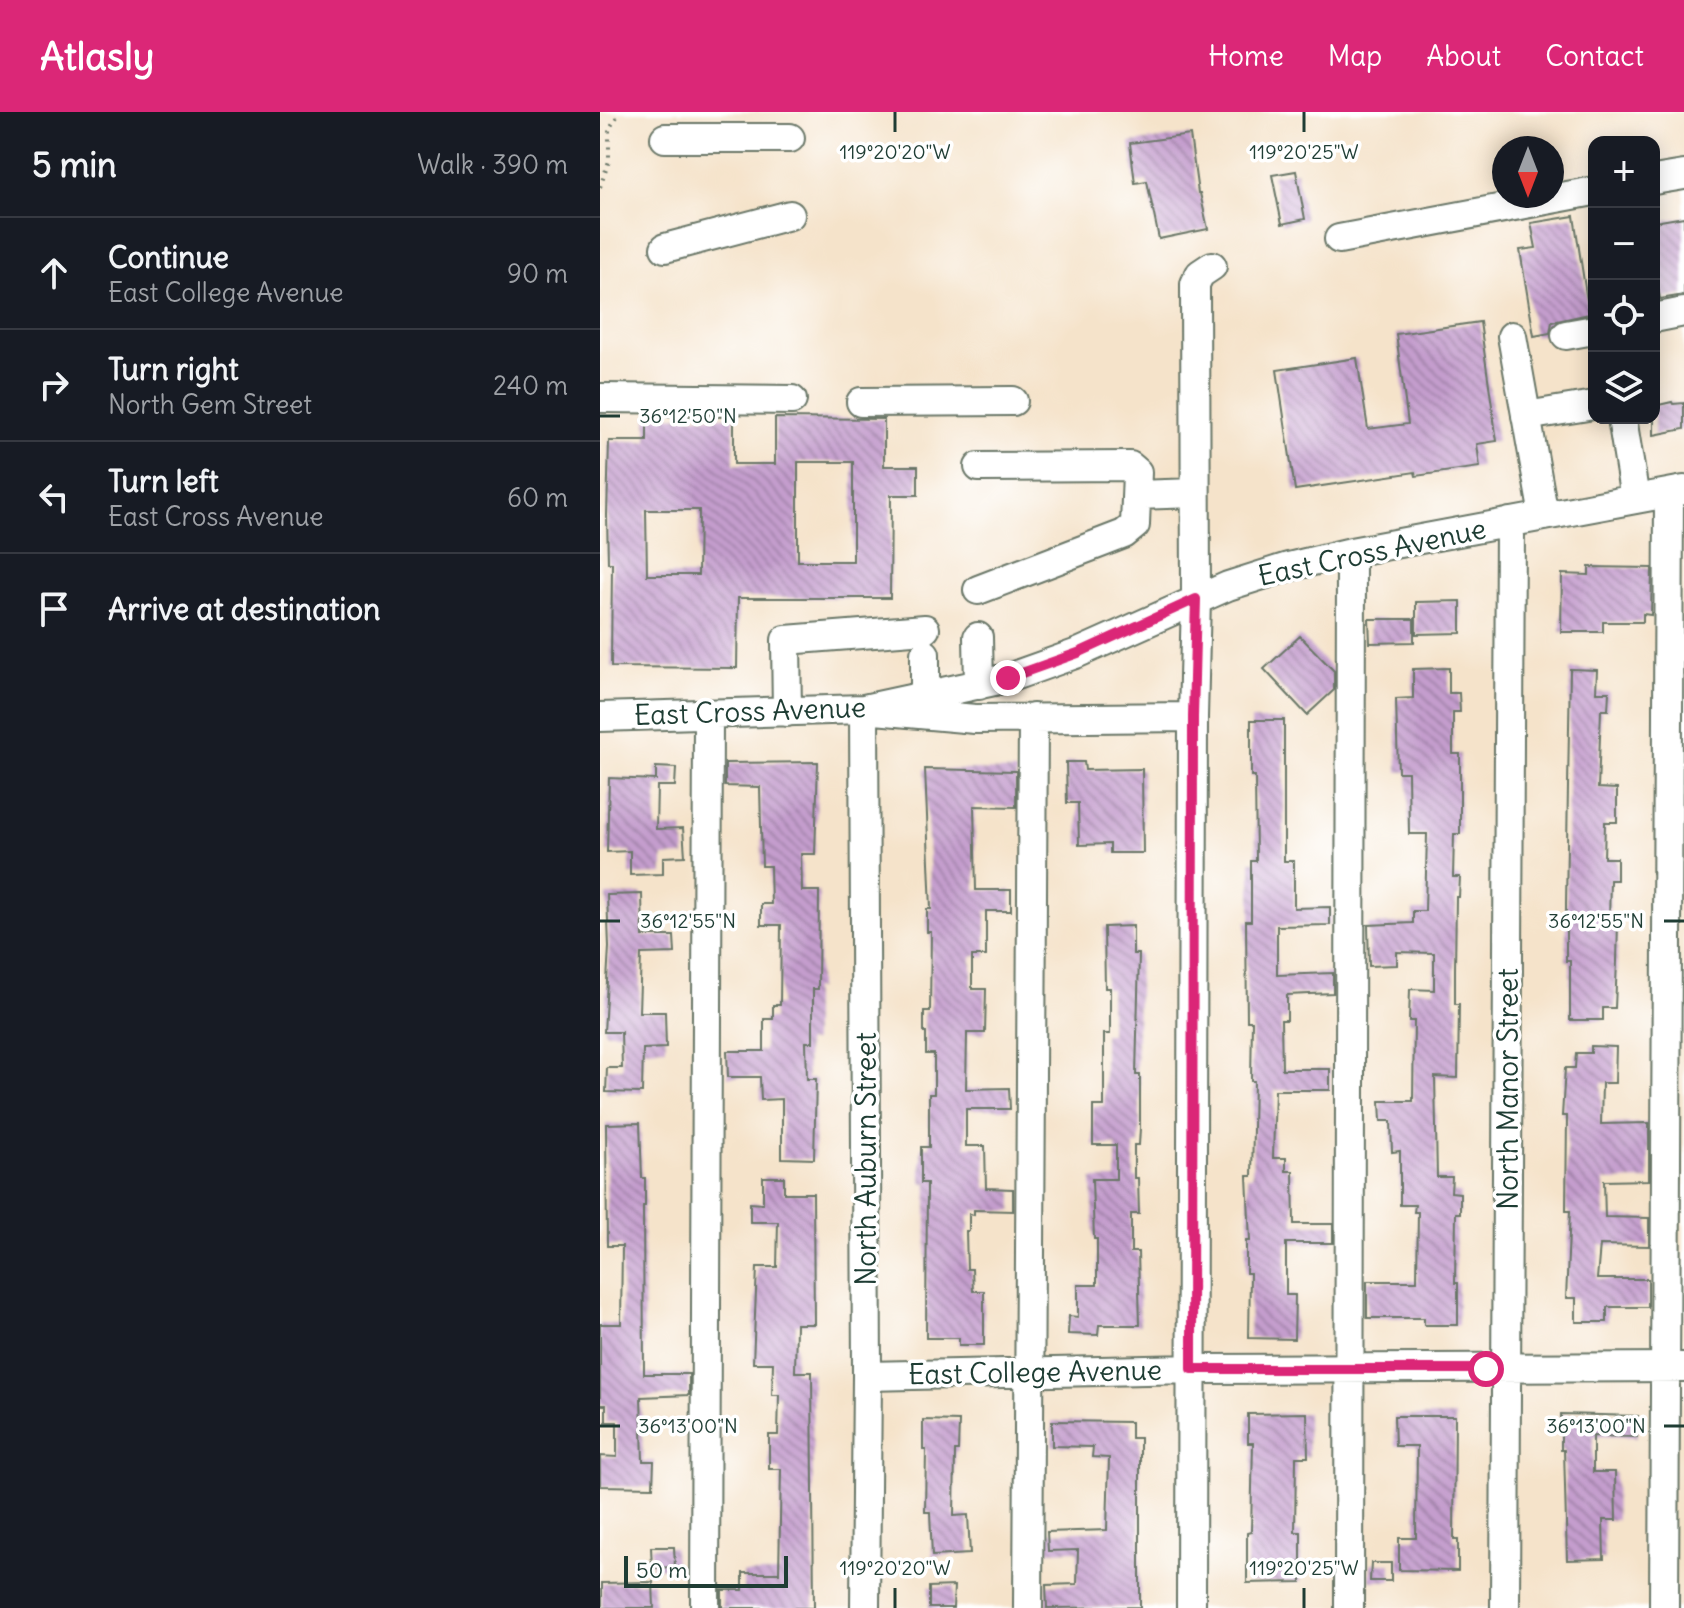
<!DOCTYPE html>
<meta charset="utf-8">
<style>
:root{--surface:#171b24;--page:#20242c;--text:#f1f3f6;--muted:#9ea1a6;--line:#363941;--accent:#db2777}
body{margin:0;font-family:Delius,sans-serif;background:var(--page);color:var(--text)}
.controls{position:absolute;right:24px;top:24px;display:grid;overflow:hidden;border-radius:16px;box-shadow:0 4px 20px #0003}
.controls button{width:72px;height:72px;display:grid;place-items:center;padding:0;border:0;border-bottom:2px solid var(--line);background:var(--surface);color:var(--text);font:40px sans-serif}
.compass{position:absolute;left:892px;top:24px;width:72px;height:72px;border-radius:50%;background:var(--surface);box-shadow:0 4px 20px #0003;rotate:180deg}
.scale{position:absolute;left:24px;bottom:20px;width:164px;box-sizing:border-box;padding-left:8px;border:4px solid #1f3d34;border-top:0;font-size:22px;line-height:28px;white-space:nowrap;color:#1f3d34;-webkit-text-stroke:6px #fff;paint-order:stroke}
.stop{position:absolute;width:24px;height:24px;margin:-18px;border:6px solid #db2777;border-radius:50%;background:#fff}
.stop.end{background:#db2777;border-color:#fff;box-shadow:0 2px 8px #0008}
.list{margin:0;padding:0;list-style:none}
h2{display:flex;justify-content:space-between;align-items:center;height:104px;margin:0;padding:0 32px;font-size:34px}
h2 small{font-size:26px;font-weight:400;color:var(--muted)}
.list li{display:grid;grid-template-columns:52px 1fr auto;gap:24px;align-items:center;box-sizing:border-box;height:112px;padding:0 32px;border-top:2px solid var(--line)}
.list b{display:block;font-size:30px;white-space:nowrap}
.list p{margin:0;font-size:26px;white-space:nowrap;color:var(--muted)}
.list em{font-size:26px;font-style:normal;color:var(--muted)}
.icon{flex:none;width:44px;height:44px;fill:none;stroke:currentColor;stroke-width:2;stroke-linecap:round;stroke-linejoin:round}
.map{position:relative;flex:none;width:1084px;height:1496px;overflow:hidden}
header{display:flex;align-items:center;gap:48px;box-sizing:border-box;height:112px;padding:0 40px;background:var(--accent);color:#fff}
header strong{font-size:38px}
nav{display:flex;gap:44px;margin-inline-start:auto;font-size:28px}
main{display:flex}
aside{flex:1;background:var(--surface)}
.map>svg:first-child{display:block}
</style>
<header>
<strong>Atlasly</strong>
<nav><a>Home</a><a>Map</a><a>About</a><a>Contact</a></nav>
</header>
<main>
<aside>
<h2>5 min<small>Walk · 390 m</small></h2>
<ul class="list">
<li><svg class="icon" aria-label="ahead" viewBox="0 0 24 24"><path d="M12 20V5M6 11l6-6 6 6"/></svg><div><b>Continue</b><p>East College Avenue</p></div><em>90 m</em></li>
<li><svg class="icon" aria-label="right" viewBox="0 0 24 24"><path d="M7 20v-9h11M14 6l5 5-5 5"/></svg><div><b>Turn right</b><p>North Gem Street</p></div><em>240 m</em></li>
<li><svg class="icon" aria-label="left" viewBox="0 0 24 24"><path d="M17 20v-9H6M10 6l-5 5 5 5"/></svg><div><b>Turn left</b><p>East Cross Avenue</p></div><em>60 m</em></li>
<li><svg class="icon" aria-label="arrive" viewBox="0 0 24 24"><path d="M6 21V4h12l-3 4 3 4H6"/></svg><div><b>Arrive at destination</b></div></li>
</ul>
</aside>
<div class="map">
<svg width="1084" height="1496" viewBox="0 0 1084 1496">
<defs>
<pattern id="building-back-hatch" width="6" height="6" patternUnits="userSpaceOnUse" patternTransform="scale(2)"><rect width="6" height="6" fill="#c49dcd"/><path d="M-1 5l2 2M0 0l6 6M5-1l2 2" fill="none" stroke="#9f81a7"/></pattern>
</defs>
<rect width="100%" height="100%" fill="#fff"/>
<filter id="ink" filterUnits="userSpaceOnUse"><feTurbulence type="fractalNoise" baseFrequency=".0125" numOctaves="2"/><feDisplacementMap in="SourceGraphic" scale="16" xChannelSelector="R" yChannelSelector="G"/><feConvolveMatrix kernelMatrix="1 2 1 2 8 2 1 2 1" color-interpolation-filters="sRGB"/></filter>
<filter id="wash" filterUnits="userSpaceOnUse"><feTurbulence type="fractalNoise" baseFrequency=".006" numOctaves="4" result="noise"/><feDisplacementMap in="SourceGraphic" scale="32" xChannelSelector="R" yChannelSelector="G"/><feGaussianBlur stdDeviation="1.8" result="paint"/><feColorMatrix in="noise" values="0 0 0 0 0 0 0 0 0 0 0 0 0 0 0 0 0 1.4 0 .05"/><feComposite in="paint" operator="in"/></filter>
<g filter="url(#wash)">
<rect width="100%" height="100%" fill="#f5e3ca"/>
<g id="blocks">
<path fill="url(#building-back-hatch)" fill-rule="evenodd" d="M590 23 598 81H600L608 117 559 127 547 69 535 71 530 31Z
M696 59 705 107 682 112 672 63Z
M974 104 989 202 952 210 950 221 934 224 920 138 936 136 931 111Z
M1084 105V183L1060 187 1054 150V110Z
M880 210 897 329 877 332 880 355 816 364 815 360 695 378 677 258 757 246 768 317 808 312 796 222Z
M1072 290 1073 292 1084 291V317L1054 323V294Z
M47 304 134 305V352H175V306L284 307V354H318V383H291L290 486H138L137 556 11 555 12 451H8L7 403 9 329H47ZM198 350H253V449H198ZM46 398H99L98 463H47Z
M989 455 1052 456 1051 503 1043 502V510H1003V520H961L962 462 989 463Z
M861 489V521L816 522V490Z
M769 507H814V530L770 531Z
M700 524 734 559V578L707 603 664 557Z
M849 556V581H859L860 600H853V642H860V722H854L853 765H860L859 785H856L855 858V892H859L858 966 835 965 837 1065H852L851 1080 860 1081V1101H856L855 1171H858V1213H824V1206H767V1169H817L818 1100H814L815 1093H800V1039L792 1040 791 1009H781L780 989H813L814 909H809L810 877 834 878V841L797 840V853L769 854 768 813 813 811V799H825L827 722H809L808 660H798L796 587 813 586V557Z
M970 557 997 558 996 580H1009L1008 598H1001L998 676 1017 677V710H1005L1004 746H1017V768H1010L1009 809H1018L1017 849 1015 896H1003V908H970V849H966V792Z
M651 608H684V749H694V796L730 795V813L677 814V863L733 861V881L687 883V908H681L682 957H730V978H675L673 1046H686V1059H693L694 1112H733V1131H686V1183H695L694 1227 649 1226 650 1161H646V1129H650L647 1064H652L654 969H651L652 909H647L646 809H651V749H656L655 664H651Z
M218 650 215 742H201L202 779H219L218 877H213V930H206L207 967H216L214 1047 182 1046V987L161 988 160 965H128L127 939H164V907H173V893H180L181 813H161V792H171L170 754H162L160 675 125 674V651Z
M466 650H484L485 658 542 657 543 741H510V732L479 733 478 691H467Z
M56 655 76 656 75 674H57L56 717 83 716 85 744 63 745V762L30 763V739L7 740 9 666 56 668Z
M325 657 416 659V695L374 694 376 778H411V799H386V844H372V877H386L385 921H367L366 977 409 976 410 997H366V1034H385L386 1076 413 1077V1099L374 1098V1103L369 1102V1119H366L367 1157H372L373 1179H384V1233H359V1226H326L327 1071H321V1035H329V982H334V942H326V920H324V899H330L331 820H327V797H331Z
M42 782 43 824H74L75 841 41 842 39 900H65L66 936 43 937 42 981 6 980 7 956H22L21 920H4L9 835 7 783Z
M533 814V842H539L536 963H540V1016L539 1033H534V1066H538L539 1102H531V1140H538L540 1213H499L498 1223 468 1222 469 1204 478 1205V1173H497V1127H494L492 1067H516V1033H493V994H504V922H510V876H505L504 815Z
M991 934 1016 935 1015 971H1002L1001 1012 1049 1011V1068L1004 1069 1005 1105 1049 1106V1134L1000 1133 997 1167H1048V1195H1007V1210H976V1186H966L970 1099H966L967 1004H962L965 956H975L976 941H991Z
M40 1011 42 1066H45V1094H43L44 1262H89V1283L41 1285 43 1349H54L53 1375 0 1374V1344L17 1345V1310H6V1293H0V1212H21L22 1134H7L6 1012Z
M163 1065H184V1081H213L214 1212H196L195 1260H212L214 1496H122V1478H143V1461H179L181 1357H169V1323H178L179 1283H172L173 1251H153L157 1155H177L178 1110H150V1091L163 1092Z
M707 1301 708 1345H696L695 1420H701V1470L647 1471V1421L651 1420 653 1331H648V1302Z
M961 1302 1038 1304 1037 1325 993 1324V1360H1015L1016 1408H1003L1004 1447 967 1448 964 1338H961Z
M794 1304H855L854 1428H858V1459L799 1458V1426H816L817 1334H795Z
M323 1308 359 1309 358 1339H355L354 1404 368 1403 370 1442 332 1444 330 1400H325L326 1338H323Z
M452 1309 531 1310V1326H540V1495L447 1496 446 1473 477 1472 478 1438 448 1439 447 1420 507 1418 509 1346 492 1345 493 1335 452 1334Z
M51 1435H74L75 1455 52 1456Z
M771 1451H791V1469H770Z
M53 1470 54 1496H2V1471Z
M354 1474 353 1496H329V1475Z"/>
</g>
</g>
<g filter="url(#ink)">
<use href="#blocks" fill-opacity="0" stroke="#6a7768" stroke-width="2"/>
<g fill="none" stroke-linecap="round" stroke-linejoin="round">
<g stroke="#6a7768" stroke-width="32">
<path id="minor" d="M65 26H190
M1054 68 1084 63
M739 127 994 79
M65 136 190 103
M1054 206 1084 200
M966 223 994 218
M912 224 944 404
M0 286 192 288
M261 290 413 289
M926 304 994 293
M1022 306 1035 387
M537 383 595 381
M378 478 524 422 535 413 537 360 530 354 379 355
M378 525 379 573
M325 542V585
M187 600 186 528 325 517
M0 605 264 597 408 566 478 541 628 474 688 455 751 440 1084 378
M267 1264 592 1257 1084 1255
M105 1496 108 602
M265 1496 267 1264 264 597 375 607 593 605
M428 1496 433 606
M591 1496 593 605 596 487 595 172 600 162 612 154
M749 1496 751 440
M905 1496 910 410
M1064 1496 1069 381"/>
</g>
<path stroke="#6a7768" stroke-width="4" stroke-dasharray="2 6" stroke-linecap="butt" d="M0 75 9 49V17L20 0"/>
<use href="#minor" stroke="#fff" stroke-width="28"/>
</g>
</g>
<g fill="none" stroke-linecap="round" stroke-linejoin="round" filter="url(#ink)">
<path stroke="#db2777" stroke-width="10" d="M408 566 478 541 596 487 593 605 592 1257H886"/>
</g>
<path fill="none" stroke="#1f3d34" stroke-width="3" d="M295 0V20M704 0V20M0 304H20M0 809H20M1064 809H1084M0 1314H20M1064 1314H1084M295 1476V1496M704 1476V1496"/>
<g text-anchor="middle" stroke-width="7" stroke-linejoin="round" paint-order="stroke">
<g font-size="28" fill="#1f3d34" stroke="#fff">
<text transform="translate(772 440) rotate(-12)" y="10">East Cross Avenue</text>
<text transform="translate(150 599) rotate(-2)" y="10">East Cross Avenue</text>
<text transform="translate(908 977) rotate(-90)" y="10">North Manor Street</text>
<text transform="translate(266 1047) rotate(-90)" y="10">North Auburn Street</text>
<text transform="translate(435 1260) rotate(-1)" y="10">East College Avenue</text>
</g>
</g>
<g font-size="20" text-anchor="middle" fill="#1f3d34" stroke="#fff" stroke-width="7" stroke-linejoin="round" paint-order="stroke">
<text x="295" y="47">119°20'20"W</text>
<text x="704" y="47">119°20'25"W</text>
<text x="88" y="311">36°12'50"N</text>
<text x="996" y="816">36°12'55"N</text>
<text x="88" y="816">36°12'55"N</text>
<text x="996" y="1321">36°13'00"N</text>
<text x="88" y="1321">36°13'00"N</text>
<text x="295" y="1463">119°20'20"W</text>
<text x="704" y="1463">119°20'25"W</text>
</g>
</svg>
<div class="controls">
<button>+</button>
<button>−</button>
<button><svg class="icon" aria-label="locate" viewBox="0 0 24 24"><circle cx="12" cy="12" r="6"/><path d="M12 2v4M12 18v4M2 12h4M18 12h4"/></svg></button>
<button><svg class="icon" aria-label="layers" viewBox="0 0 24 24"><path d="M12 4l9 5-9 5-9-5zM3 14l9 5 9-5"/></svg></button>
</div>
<svg class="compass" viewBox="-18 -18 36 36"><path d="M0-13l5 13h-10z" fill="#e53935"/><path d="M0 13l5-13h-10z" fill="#9ea1a6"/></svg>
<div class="scale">50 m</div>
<div class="stop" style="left:886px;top:1257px"></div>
<div class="stop end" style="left:408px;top:566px"></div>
</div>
</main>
